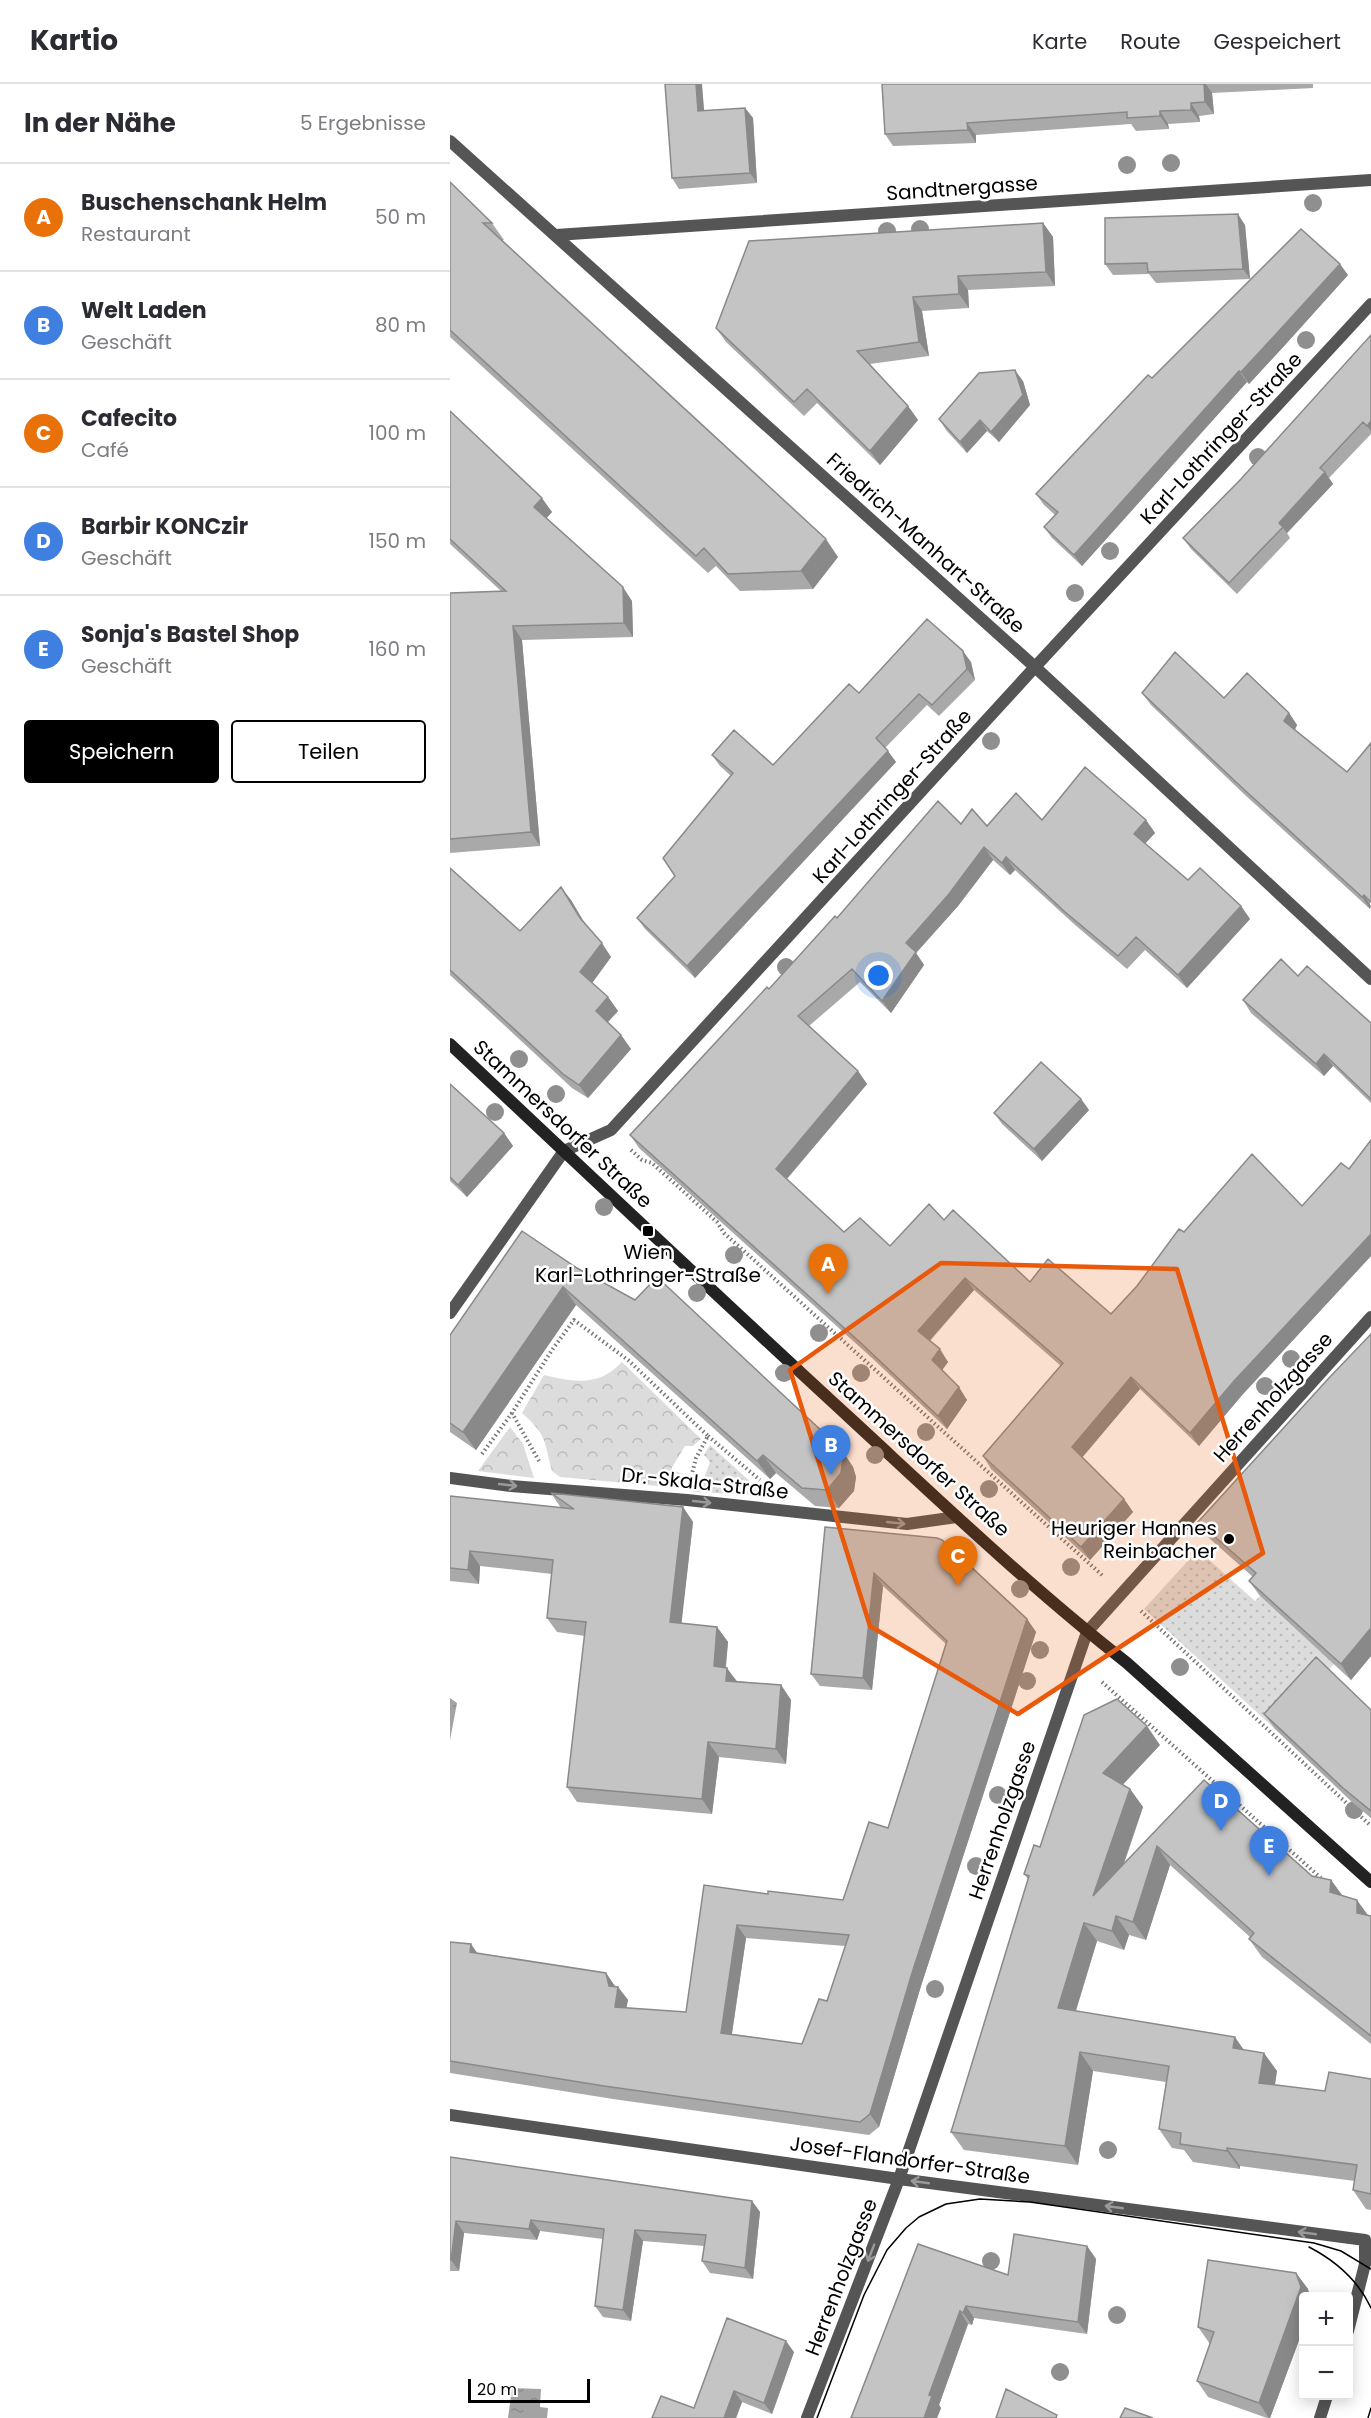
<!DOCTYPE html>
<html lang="de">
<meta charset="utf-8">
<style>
:root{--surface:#fff;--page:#f2f2f3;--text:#2b2b33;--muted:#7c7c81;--line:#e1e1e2;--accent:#000}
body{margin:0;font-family:Poppins,sans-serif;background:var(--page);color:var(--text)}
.controls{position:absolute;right:18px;bottom:18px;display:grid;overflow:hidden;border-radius:6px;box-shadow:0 3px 15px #0003}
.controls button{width:54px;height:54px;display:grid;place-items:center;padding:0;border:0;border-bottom:2px solid var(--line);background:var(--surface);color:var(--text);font:30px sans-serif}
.scale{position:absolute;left:18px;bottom:15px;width:122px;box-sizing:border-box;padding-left:6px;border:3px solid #000;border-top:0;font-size:16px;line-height:21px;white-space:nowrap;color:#000;-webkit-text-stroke:4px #fff;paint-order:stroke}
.you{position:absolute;left:429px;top:892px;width:21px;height:21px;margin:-15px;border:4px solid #fff;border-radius:50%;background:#1a73e8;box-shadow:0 0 0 9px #1a73e833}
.badge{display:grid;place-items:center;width:39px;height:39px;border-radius:50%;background:var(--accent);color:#fff;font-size:20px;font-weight:700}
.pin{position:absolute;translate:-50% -50px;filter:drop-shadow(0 2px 3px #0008)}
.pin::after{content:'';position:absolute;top:32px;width:21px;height:18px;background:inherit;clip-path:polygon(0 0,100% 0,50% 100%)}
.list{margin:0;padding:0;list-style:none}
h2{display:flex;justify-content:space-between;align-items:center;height:78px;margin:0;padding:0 24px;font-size:26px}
h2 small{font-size:20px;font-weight:400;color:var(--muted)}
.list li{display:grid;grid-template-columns:39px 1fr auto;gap:18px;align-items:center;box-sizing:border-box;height:108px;padding:0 24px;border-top:2px solid var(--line)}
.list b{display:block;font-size:22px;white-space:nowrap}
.list p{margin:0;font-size:20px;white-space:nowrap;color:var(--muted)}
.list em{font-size:20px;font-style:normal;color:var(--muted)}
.actions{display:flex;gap:12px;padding:18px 24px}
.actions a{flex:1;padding:14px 0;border:2px solid var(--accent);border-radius:6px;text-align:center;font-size:21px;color:var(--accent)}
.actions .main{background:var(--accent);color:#fff}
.map{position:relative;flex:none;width:921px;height:2334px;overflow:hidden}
header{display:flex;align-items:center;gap:36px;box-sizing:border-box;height:84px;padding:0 30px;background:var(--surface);border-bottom:2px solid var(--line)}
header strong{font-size:28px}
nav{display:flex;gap:33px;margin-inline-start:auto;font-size:21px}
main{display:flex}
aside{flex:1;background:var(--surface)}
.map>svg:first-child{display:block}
</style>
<header>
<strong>Kartio</strong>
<nav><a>Karte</a><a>Route</a><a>Gespeichert</a></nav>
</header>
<main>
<aside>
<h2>In der Nähe<small>5 Ergebnisse</small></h2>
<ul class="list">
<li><span class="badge" style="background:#e8710a">A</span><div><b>Buschenschank Helm</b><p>Restaurant</p></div><em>50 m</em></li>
<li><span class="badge" style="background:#3f7fe0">B</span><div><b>Welt Laden</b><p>Geschäft</p></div><em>80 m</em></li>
<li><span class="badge" style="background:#e8710a">C</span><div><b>Cafecito</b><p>Café</p></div><em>100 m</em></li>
<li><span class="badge" style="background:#3f7fe0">D</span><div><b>Barbir KONCzir</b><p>Geschäft</p></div><em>150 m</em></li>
<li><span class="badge" style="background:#3f7fe0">E</span><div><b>Sonja's Bastel Shop</b><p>Geschäft</p></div><em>160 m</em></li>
</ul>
<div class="actions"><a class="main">Speichern</a><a>Teilen</a></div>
</aside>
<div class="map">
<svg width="921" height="2334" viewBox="0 0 921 2334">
<defs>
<pattern id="grass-dots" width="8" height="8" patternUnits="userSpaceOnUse" patternTransform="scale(1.5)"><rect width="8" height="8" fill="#dcdcdc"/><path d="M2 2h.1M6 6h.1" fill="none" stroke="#bbb" stroke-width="1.8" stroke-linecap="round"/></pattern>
<pattern id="forest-crowns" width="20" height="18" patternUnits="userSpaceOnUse" patternTransform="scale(1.5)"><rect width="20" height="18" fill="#dcdcdc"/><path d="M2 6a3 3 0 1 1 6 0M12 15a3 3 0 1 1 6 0" fill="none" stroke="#bbb"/></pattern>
<pattern id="water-ripples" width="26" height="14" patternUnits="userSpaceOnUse" patternTransform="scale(1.5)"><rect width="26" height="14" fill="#a3a3a3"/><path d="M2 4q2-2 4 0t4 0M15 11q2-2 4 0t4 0" fill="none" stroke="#8b8b8b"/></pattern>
</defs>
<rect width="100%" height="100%" fill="#fff"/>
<path fill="url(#grass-dots)" d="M260 1361 304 1401 307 1411 243 1408 245 1401 252 1399 260 1378 254 1371Z
M748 1466 805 1517 810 1512 884 1580 825 1645 694 1525Z"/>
<path fill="url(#forest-crowns)" d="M172 1278 251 1355 243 1362H235L221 1385 232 1390 230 1404 110 1393 102 1387C94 1357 97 1351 72 1329L94 1291C125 1298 148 1303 172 1278Z
M60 1343 73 1360 84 1394 28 1387Z"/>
<path fill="url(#water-ripples)" d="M0 1614 7 1619 0 1656Z
M62 2304 91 2305 90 2323 98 2324 97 2334H58Z"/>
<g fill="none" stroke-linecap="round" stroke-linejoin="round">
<path stroke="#777" stroke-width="4" stroke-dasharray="1.5 3" stroke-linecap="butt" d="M181 1066 192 1076 202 1079 267 1138 274 1149 653 1492
M258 1352 310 1396
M32 1370 62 1329
M89 1377 62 1329 102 1266 124 1236 178 1276 258 1352 246 1374 242 1390
M691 1527 921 1742
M652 1598 872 1795"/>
<path stroke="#555" stroke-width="12" d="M0 57 585 583 921 895
M106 151 921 96
M0 1229 114 1067 161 1046 585 583 921 220
M0 1394 61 1402 237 1416 457 1440 507 1433
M0 2031 449 2095 915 2156V2180L898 2247
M357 2334 449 2095 637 1548 921 1233
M870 2334 877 2312"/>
<path stroke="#222" stroke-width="12" d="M0 960C133 1085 266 1211 401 1335 491 1418 580 1503 677 1579L921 1798"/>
<path stroke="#000" stroke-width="1.5" d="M859 2163C886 2177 908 2196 921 2224
M367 2334 414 2211 437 2166 456 2144 469 2133 496 2120 530 2115 580 2118 864 2159 891 2167 921 2185
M918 2334 921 2324"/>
</g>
<g fill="#8f8f8f">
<circle cx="721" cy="79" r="9"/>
<circle cx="677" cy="81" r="9"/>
<circle cx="863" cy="119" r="9"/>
<circle cx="470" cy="145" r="9"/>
<circle cx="437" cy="147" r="9"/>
<circle cx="856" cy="256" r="9"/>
<circle cx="808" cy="373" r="9"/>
<circle cx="660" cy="467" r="9"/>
<circle cx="625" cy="509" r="9"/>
<circle cx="541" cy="657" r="9"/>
<circle cx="336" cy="883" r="9"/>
<circle cx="69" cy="975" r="9"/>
<circle cx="106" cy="1010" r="9"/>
<circle cx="45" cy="1028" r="9"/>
<circle cx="154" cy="1123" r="9"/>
<circle cx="284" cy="1171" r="9"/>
<circle cx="247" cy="1209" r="9"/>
<circle cx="369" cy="1249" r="9"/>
<circle cx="841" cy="1275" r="9"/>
<circle cx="334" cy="1289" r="9"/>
<circle cx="411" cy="1289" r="9"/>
<circle cx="815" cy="1302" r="9"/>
<circle cx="476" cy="1348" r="9"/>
<circle cx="425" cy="1371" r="9"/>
<circle cx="539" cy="1405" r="9"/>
<circle cx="621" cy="1483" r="9"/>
<circle cx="570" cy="1505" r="9"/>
<circle cx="590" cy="1566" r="9"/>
<circle cx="730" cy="1583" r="9"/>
<circle cx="577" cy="1597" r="9"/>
<circle cx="548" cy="1711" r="9"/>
<circle cx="904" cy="1726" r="9"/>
<circle cx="526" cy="1782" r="9"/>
<circle cx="485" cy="1905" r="9"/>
<circle cx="658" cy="2066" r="9"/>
<circle cx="541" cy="2177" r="9"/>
<circle cx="667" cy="2231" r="9"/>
<circle cx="610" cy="2288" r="9"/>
</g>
<path fill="#a9a9a9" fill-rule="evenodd" d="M432 0H863V4L762 9 764 30 749 32 750 38 718 40 719 45 686 47 681 40 526 51V59L443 62 435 50Z
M295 24 303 34 307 99 229 105 222 94 254 27Z
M0 98 42 139 54 156H51L388 473 363 505 290 507 266 482 258 489 0 253Z
M593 139 603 153 605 202 518 206 519 224 472 227 479 272 420 280 458 322 468 336 430 381 367 319 354 332 276 258 266 244Z
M795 141 800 195 706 199 699 190 663 191 655 180Z
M898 191 835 261 799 300 797 298 632 482 602 454 594 443 605 431 594 421 586 410 702 294Z
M921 251V350L879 394 883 400 837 449 840 454 787 510 741 465 733 454 791 395Z
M573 297 580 321 549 358 537 347 517 369 496 346 489 335Z
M0 327 102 428 96 434 182 517 183 553 72 556 90 762 0 769V509L51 507 0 460Z
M521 578 525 596 489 632 477 621 435 664 446 678 245 894 195 845 187 834 225 792 281 692 270 682 262 671 323 681 409 609Z
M692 609 774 614 839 629 847 641 845 646 897 688 921 659 920 825 795 711 701 621Z
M592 736H696L705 749 695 759 738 796 791 822 800 835 737 904 695 866 677 885 624 840 565 786 560 791 543 776 508 822 466 869 474 881 441 929 410 898 359 942 408 987 417 1000 337 1095 394 1148 440 1162 494 1136 580 1198 661 1230 687 1202 734 1148 852 1122 899 1085 921 1056V1172L793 1310 749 1362 690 1305 632 1373 674 1415 683 1428 640 1476 541 1385 533 1372 611 1282 524 1206 480 1257 498 1278 492 1286 517 1316 497 1345 422 1274 189 1064 180 1051 387 834 511 740 537 742Z
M0 784 70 847 121 816 134 839 161 873 142 899 158 913 168 927 158 938 171 951 181 965 138 1014 122 1004 0 891Z
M848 892 921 939V1019L883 982 874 992 801 929 793 916Z
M0 1000 54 1049 63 1062 17 1113 0 1097Z
M631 1015 639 1026 592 1077 552 1040 544 1029Z
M72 1147 391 1365 403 1383 406 1393 404 1407 389 1424 365 1422 326 1389 320 1395 126 1221 26 1366 0 1348V1251Z
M921 1250V1572L901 1596 810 1512 799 1497 803 1493 759 1454 748 1438Z
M101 1409 233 1423 243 1438 231 1539 267 1543 278 1558 276 1584 287 1597 331 1601 341 1616 336 1680 269 1673 262 1730 127 1718 117 1703 135 1552 107 1548 97 1534 102 1490 30 1482 29 1500 0 1497V1412L111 1424Z
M375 1443 577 1535 586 1548 471 1902 429 2043 419 2051 163 2015 0 1989V1858L27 1869 156 1889 165 1903H168L178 1916 176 1924 236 1928 254 1801 318 1810 393 1816 438 1744 496 1560 433 1502 422 1606 370 1602 361 1590ZM296 1854 395 1862 377 1917 352 1960 282 1950Z
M921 1626V1734L903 1719 825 1645 814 1630Z
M710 1661 673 1700 680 1705 693 1723 674 1780 754 1696 862 1792 881 1796 892 1811 918 1832H921V1960L812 1873 799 1855 800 1853 720 1781 696 1856 679 1851 674 1866 647 1857 626 1927 793 1966 827 1987 825 2001 875 2007 921 1995V2126L916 2125 903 2106 905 2097 790 2082V2085L743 2078 734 2066 722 2064 709 2045 716 1998 643 1987 628 2081 514 2066 501 2048 578 1795 574 1790 590 1763Z
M0 2073 302 2117 310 2128 303 2195 260 2189 252 2177 254 2162 193 2157 181 2237 153 2233 145 2222 153 2155 90 2147 87 2156 14 2149 9 2187H0Z
M468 2160 558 2191 637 2162 646 2175 637 2250 524 2234 522 2241 518 2240 489 2321 491 2324 487 2334H401Z
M846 2189 858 2205 854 2243 820 2334H817L758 2313 747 2297 760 2260 748 2243Z
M344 2268 322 2330 292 2318 286 2334H202L244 2324Z"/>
<path fill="#898989" d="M246 0H252L255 37 248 27Z
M754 0H756L762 9 764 30 755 18Z
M741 19 749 32 750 38 741 26Z
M295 24 303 34 307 99 300 89Z
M710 27 718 40 719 45 710 32Z
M517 39 526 51V59L518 46Z
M788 130 795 141 800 195 793 185Z
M593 139 603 153 605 202 596 188Z
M890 180 898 191 835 261 799 300 791 288Z
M508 192 518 206 519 224 509 210Z
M463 213 472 227 479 272 469 258Z
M565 286 573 297 580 321 549 358 541 348Z
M789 287 797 298 632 482 624 471Z
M458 322 468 336 430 381 420 367Z
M530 336 537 347 517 369 510 358Z
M921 337V347L917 342Z
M875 388 883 400 837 449 829 439Z
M92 414 102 428 94 437 84 423Z
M376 455 388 473 363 505 351 487Z
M173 503 182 517 183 553 174 539Z
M63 542 72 556 90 762 81 748Z
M513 567 521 578 525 596 517 585Z
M839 629 847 641 843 649 834 637Z
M438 667 446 678 245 894 237 882Z
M696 736 705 749 693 762 684 750Z
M534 763 543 776 508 822 466 869 474 881 441 929 432 917 456 859Z
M556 773 565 786 560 791 552 779Z
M111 803 121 816 140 848 130 834Z
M914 811 921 822 920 825 912 813Z
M791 822 800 835 737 904 728 891Z
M152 859 161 873 140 902 130 888Z
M158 913 168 927 155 941 146 927Z
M171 951 181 965 138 1014 129 1001Z
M874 970 883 982 874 992 866 980Z
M408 987 417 1000 334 1098 326 1085Z
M631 1015 639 1026 592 1077 584 1065Z
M54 1049 63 1062 17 1113 8 1101Z
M921 1150V1172L793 1310 749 1362 740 1349 784 1297Z
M515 1194 524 1206 477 1259 468 1247Z
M113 1203 126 1221 26 1366 13 1348Z
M490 1265 498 1278 490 1289 482 1276Z
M681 1293 690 1305 631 1375 622 1363Z
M509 1303 517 1316 497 1345 488 1332Z
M391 1365 403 1383 406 1393 404 1407 389 1424 377 1406Z
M313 1371 326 1389 320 1395 307 1377Z
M674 1415 683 1428 640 1476 631 1463Z
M233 1423 243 1438 230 1553 220 1538Z
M20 1467 30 1482 29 1500 18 1486Z
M424 1489 433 1502 422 1606 413 1594Z
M577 1535 586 1548 471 1902 429 2043 420 2030 462 1889Z
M267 1543 278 1558 274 1597 264 1582Z
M921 1544V1572L901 1596 891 1580Z
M277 1584 287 1598 276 1597Z
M331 1601 341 1616 336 1680 326 1665Z
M697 1642 710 1661 666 1708 653 1689Z
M258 1658 269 1673 262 1730 252 1715Z
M680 1705 693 1723 656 1830 643 1812Z
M707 1762 720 1781 696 1856 683 1838Z
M881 1796 894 1814 880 1808Z
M907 1816 920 1834 907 1829Z
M666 1832 679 1851 674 1866 662 1847Z
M634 1839 647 1857 621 1942 608 1924Z
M287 1841 296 1854 280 1962 271 1949Z
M21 1860 30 1873 20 1868Z
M156 1889 165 1902 167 1912 168 1903 178 1916 174 1936 165 1923Z
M785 1953 798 1972 783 1964Z
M630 1968 643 1987 628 2081 615 2062Z
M814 1969 827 1987 822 2017 809 1999Z
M777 2064 790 2082V2085L777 2067Z
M302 2117 310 2128 303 2195 295 2184Z
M81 2136 90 2147 87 2156 79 2145Z
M6 2137 14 2149 9 2187 1 2176Z
M185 2146 193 2157 181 2237 173 2226Z
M637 2162 646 2175 637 2250 628 2238Z
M846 2189 858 2205 860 2212H854V2243L820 2334H819L809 2319Z
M516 2222 524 2234 522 2241 513 2229Z
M510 2227 518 2240 489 2321 491 2324 487 2334H474L479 2311Z
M336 2257 344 2268 322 2330 314 2319Z
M284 2307 292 2318 286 2334H274Z"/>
<path fill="#c4c4c4" stroke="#898989" stroke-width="1.5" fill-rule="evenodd" d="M215 0H246L248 27 295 24 300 89 222 94Z
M432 0H754L755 18 741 19V26L710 27V32L677 34V28L517 39 518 46 435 50Z
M0 98 42 139H33L376 455 351 487 278 490 254 464 246 472 0 246Z
M788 130 793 185 698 188 697 179 655 180V134Z
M593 139 596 188 508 192 509 210 463 213 469 258 407 267 458 322 420 367 357 305 344 318 266 244 299 157Z
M851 145 890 180 827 249 791 288 789 287 624 471 594 443 608 428 586 410 698 291 702 294Z
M921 251V337L917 342 913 338 870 384 875 388 829 439 833 443 779 499 733 454 791 395Z
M565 286 573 311 541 348 530 336 510 358 489 335 529 289Z
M0 327 92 414 84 423 173 503 174 539 63 542 81 748 0 755V509L56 507 0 455Z
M477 535 513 567 517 585 482 621 469 610 426 654 438 667 237 882 187 834 225 792 213 774 283 689 262 671 284 646 323 681 399 600 409 609Z
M725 568 774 614 797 589 839 629 834 637 897 688 921 659V818L914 811 912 813 787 699 692 609Z
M635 683 696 736 684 750 738 796 750 784 791 822 728 891 686 853 668 872 615 828 556 773 552 779 534 763 499 810 456 859 466 868 432 917 402 885 348 932 408 987 326 1085 394 1148 410 1134 440 1162 479 1120 494 1136 503 1126 580 1198 598 1175 661 1230 687 1202 729 1145 734 1148 802 1070 852 1122 891 1079 899 1085 921 1056V1150L784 1297 740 1349 681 1293 622 1363 674 1415 631 1463 533 1372 613 1279 515 1194 468 1247 490 1265 482 1276 509 1303 488 1332 413 1261 180 1051 317 903 319 905 385 832 387 834 488 717 511 740 522 725 537 742 566 709 592 736Z
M0 784 70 847 111 803 130 834 152 859 130 888 158 913 146 927 171 951 129 1001 113 990 0 886Z
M831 875 848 892 857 882 921 939V1015L874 970 866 980 793 916Z
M591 978 631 1015 584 1065 544 1029Z
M0 1000 54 1049 8 1101 0 1093Z
M72 1147 127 1184 185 1216 207 1193 391 1365 393 1375 391 1389 377 1406 352 1404 313 1371 307 1377 113 1203 13 1348 0 1339V1251Z
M921 1250V1544L891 1580 799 1497 806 1489 748 1438 878 1295Z
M101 1409 233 1423 220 1538 267 1543 264 1582 277 1584 276 1597 331 1601 326 1665 258 1658 252 1715 117 1703 136 1538 97 1534 103 1476 20 1467 18 1486 0 1484V1412L124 1425Z
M375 1443 487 1454 492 1456 577 1535 462 1889 420 2030 410 2038 154 2002 0 1977V1858L21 1860 20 1868 156 1889 159 1902 168 1903 165 1923 236 1928 254 1801 318 1810V1807L393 1816 419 1738 438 1744 497 1557 424 1489 413 1594 361 1590ZM287 1841 399 1851 377 1917 369 1915 352 1960 271 1949Z
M866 1573 921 1626V1727L893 1704 814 1630Z
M667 1615 697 1642 653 1689 680 1705 643 1812 754 1696 862 1792 881 1796 880 1808 907 1816V1829L921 1832V1952L799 1855 804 1849 707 1762 683 1838 666 1832 662 1847 634 1839 608 1924 785 1953 783 1964 814 1969 809 1999 875 2007 879 1988 921 1995V2110L903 2106 907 2081 777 2064V2067L730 2060 731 2049 709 2045 719 1982 630 1968 615 2062 501 2048 579 1792 574 1790 584 1761 590 1763 634 1631Z
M0 2073 302 2117 295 2184 252 2177 256 2151 185 2146 173 2226 145 2222 154 2145 81 2136 79 2145 6 2137 1 2176H0Z
M564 2150 637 2162 628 2238 516 2222 513 2229 510 2227 479 2311 482 2312 474 2334H401L468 2160 558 2191Z
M758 2176 846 2189 851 2203 809 2319 747 2297 764 2248 748 2243Z
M277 2234 336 2257 314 2319 284 2307 274 2334H202L211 2312 244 2324Z
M556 2305 607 2331 606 2334H546Z
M675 2324 703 2334H670Z"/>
<defs><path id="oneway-shaft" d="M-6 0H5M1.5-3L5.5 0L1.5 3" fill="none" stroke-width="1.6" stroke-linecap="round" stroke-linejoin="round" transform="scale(1.5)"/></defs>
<g stroke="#999">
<use href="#oneway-shaft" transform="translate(58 1401) rotate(6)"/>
<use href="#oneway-shaft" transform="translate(252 1418) rotate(6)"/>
<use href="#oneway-shaft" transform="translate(446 1439) rotate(6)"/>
<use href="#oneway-shaft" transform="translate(470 2098) rotate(-172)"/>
<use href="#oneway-shaft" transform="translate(664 2123) rotate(-172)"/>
<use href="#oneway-shaft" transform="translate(857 2149) rotate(-172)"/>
<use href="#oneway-shaft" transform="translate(421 2169) rotate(111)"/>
</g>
<path fill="#e8590c" fill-opacity="0.2" stroke="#e8590c" stroke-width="4.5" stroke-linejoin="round" d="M491 1179 727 1185 813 1469 568 1630 420 1542 340 1286Z"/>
<g fill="#000" stroke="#fff" stroke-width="2">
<rect x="192" y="1141" width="12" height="12" rx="3"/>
<circle cx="779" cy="1455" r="6"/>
</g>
<g text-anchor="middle" stroke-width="5" stroke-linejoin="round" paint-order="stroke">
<g font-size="20" fill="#000" stroke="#fff">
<text transform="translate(512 104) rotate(-4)" y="7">Sandtnergasse</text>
<text transform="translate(771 354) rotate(-47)" y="7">Karl-Lothringer-Straße</text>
<text transform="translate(476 459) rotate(42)" y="7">Friedrich-Manhart-Straße</text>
<text transform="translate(442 712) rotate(-48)" y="7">Karl-Lothringer-Straße</text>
<text transform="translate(113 1040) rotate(43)" y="7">Stammersdorfer Straße</text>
<text transform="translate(823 1313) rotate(-48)" y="7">Herrenholzgasse</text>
<text transform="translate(469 1370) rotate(42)" y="7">Stammersdorfer Straße</text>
<text transform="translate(255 1399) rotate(6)" y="7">Dr.-Skala-Straße</text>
<text transform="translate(552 1736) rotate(-71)" y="7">Herrenholzgasse</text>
<text transform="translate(460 2076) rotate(8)" y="7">Josef-Flandorfer-Straße</text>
<text transform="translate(391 2193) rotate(-69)" y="7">Herrenholzgasse</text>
</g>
<g font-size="20" fill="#000" stroke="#fff">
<text x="198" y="1175">Wien<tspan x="198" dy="23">Karl-Lothringer-Straße</tspan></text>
<text x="767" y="1451" text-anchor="end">Heuriger Hannes<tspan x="767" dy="23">Reinbacher</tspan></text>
</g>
</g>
</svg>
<div class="controls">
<button>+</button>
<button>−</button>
</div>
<div class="scale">20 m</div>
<div class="you"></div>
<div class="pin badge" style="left:378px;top:1210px;background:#e8710a">A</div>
<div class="pin badge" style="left:381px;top:1391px;background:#3f7fe0">B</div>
<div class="pin badge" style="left:508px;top:1502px;background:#e8710a">C</div>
<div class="pin badge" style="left:771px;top:1747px;background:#3f7fe0">D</div>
<div class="pin badge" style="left:819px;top:1792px;background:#3f7fe0">E</div>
</div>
</main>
